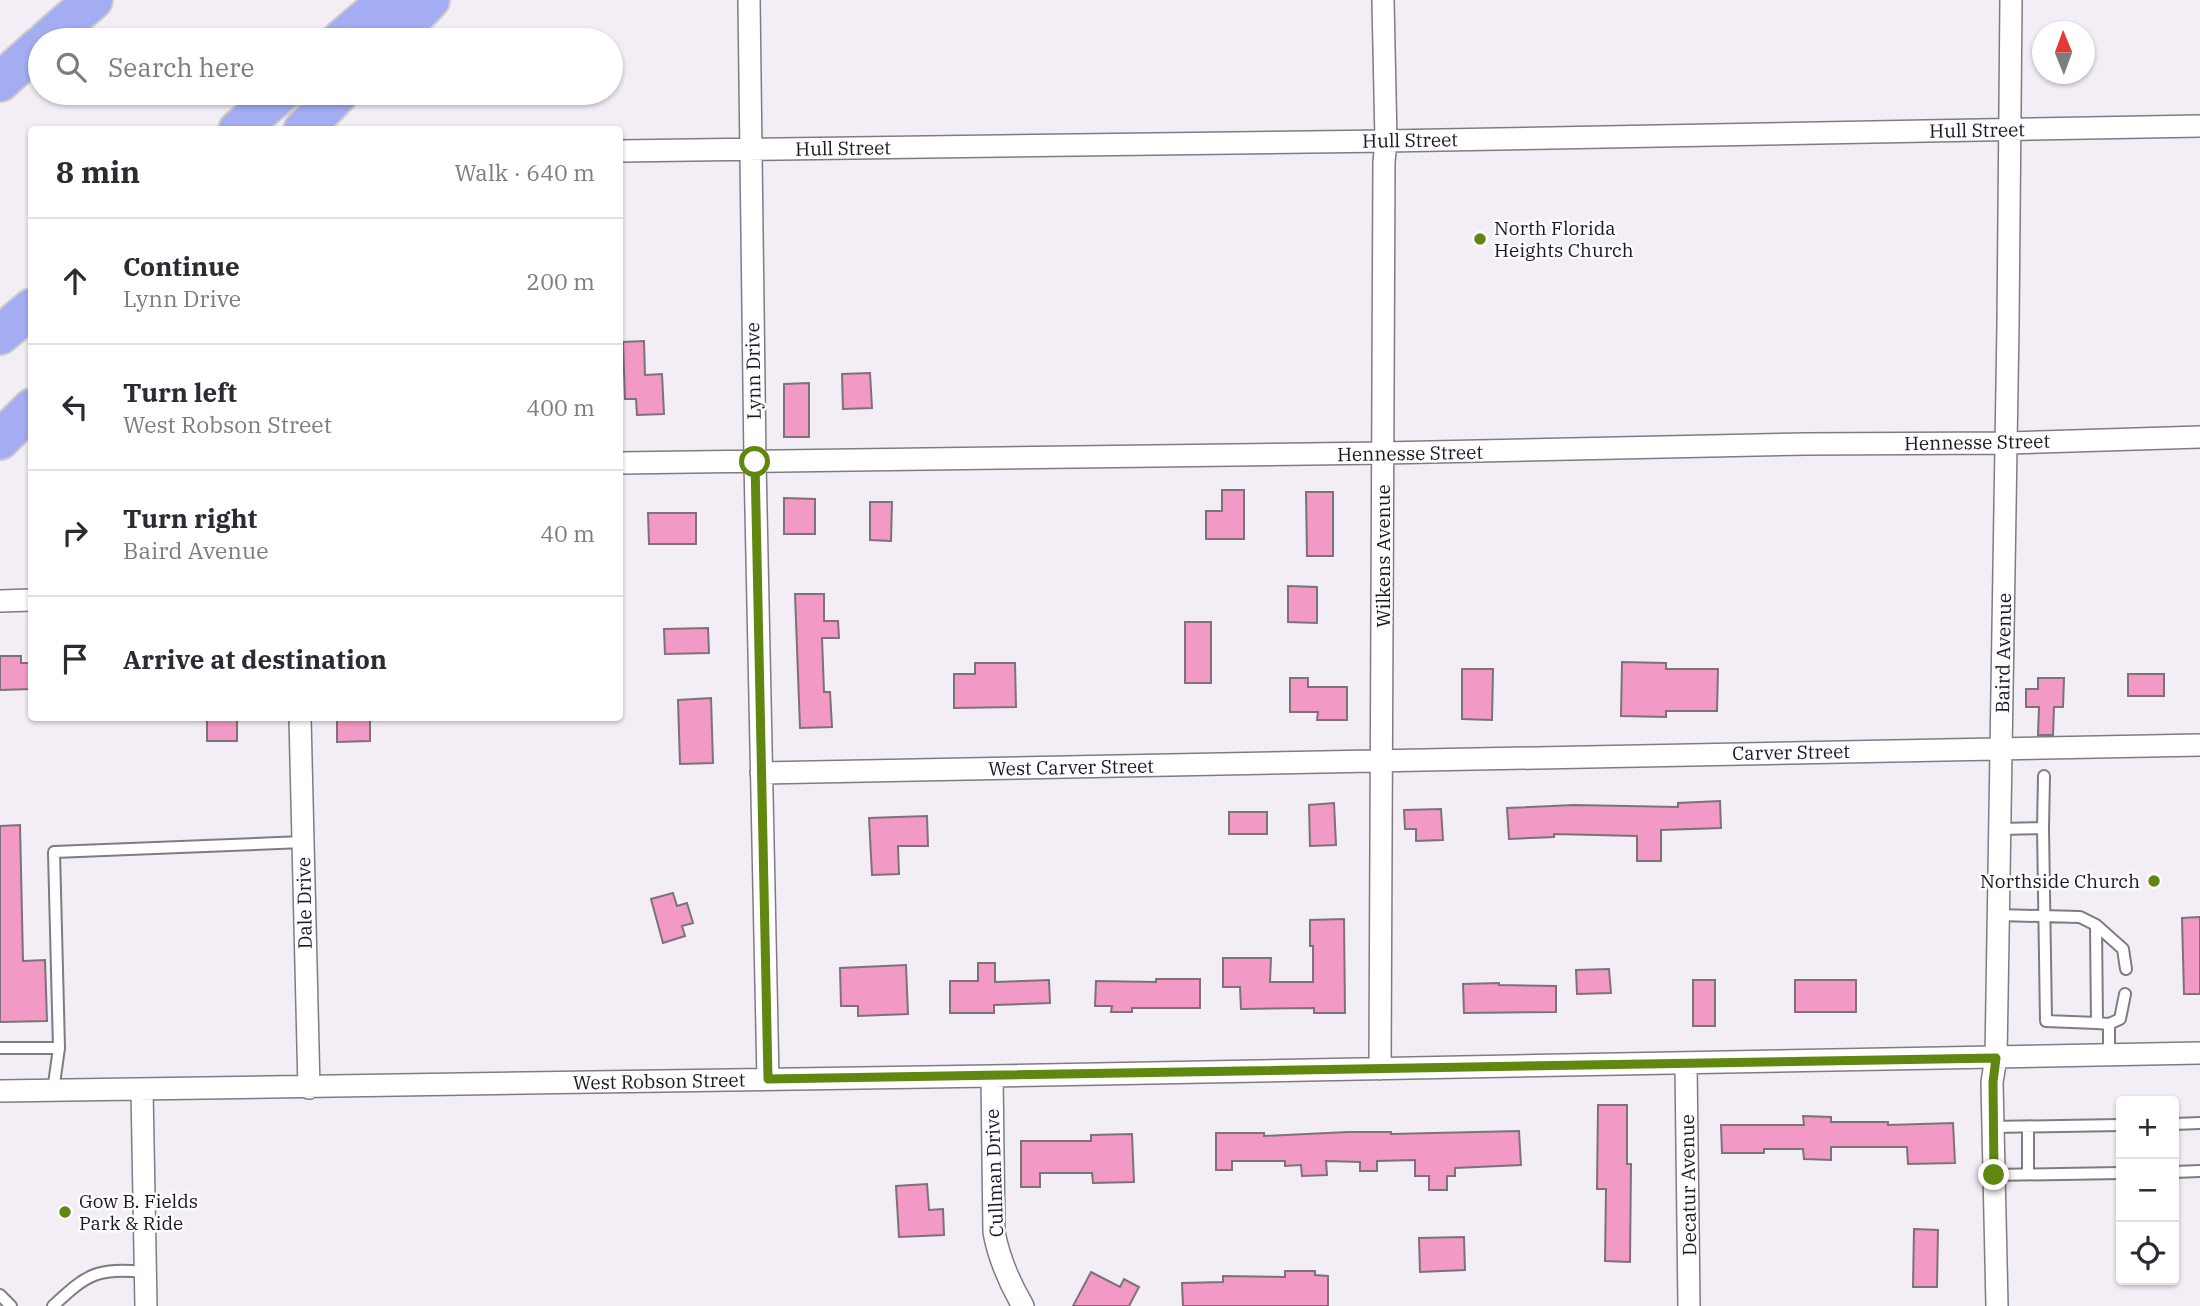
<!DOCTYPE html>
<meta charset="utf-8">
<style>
:root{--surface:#fff;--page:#f2f2f3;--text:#2b2b33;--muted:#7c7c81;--line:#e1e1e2}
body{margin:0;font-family:"IBM Plex Serif",serif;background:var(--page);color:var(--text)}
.controls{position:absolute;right:21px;bottom:21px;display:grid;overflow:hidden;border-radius:7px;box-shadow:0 2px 5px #0004}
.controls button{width:63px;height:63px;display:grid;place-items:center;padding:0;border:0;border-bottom:2px solid var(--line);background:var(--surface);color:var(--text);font:35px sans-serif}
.compass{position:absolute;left:2032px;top:21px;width:63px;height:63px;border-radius:50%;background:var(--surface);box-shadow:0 2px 5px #0004;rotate:359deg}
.stop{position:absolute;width:21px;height:21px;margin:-16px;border:5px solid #608710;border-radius:50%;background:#fff}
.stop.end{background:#608710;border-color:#fff;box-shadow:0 2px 7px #0008}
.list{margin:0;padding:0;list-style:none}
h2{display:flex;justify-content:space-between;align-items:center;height:91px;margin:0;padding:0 28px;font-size:30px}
h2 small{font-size:23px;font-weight:400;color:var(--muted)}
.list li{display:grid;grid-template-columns:46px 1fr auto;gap:21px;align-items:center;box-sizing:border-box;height:126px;padding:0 28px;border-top:2px solid var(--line)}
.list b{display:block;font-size:26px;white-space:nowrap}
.list p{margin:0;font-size:23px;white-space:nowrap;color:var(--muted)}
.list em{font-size:23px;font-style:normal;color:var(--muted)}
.icon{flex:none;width:38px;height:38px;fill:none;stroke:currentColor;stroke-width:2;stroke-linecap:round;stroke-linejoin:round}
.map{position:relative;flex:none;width:2200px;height:1306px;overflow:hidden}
.search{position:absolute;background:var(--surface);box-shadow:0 2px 5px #0004;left:28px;top:28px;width:595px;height:77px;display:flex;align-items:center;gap:18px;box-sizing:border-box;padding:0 24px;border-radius:38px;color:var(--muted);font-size:26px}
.panel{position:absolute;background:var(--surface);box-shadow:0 2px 5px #0004;left:28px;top:126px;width:595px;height:595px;border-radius:7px}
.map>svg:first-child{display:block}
</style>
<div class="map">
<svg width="2200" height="1306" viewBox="0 0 2200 1306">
<rect width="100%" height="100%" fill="#f3edf6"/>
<path fill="#f299c6" stroke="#7c7277" stroke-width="2" d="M644 341 645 375 662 374 664 414 637 415 636 399H625L623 342Z
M870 373 872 408 843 409 842 374Z
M809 383V437H784V384Z
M1222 490H1244V539H1206V511H1222Z
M1306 492H1333V556H1307Z
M784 498 815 499V534H784Z
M870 502H892L891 541 870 540Z
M648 513H696V544H649Z
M1288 586 1317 587V623L1288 622Z
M795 594H824V621H838L839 638H822L824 692H830L832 727 800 728Z
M1185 622H1211V683H1185Z
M708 628 709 653 665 654 664 629Z
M0 656H21V663H32V689L0 690Z
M1622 662 1666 663V669H1718L1717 711H1666V717L1621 716Z
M975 663H1015L1016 707 954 708V674H975Z
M1462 669H1493L1492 720 1462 719Z
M2128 674H2164V696H2128Z
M1290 678H1308V687H1347V720H1317L1318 712H1290Z
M2038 678H2064L2063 707H2054L2053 735H2038L2039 707H2026V689H2038Z
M711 698 713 763 680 764 678 700Z
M207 718H237V741H207Z
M337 718H370V741L337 742Z
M1720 801 1721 828 1661 830V861H1637V836L1554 834V837L1509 839 1507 808 1574 805 1678 807V803Z
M1334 803 1336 845 1310 846 1309 805Z
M1441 809 1443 840 1416 841V829H1405L1404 810Z
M1229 812H1267V834H1229Z
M927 816 928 846H898L899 874 872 875 869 818Z
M20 825 23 961 45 960 47 1021 0 1022V826Z
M673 893 677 906 687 903 693 923 682 926 685 936 663 943 651 899Z
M2200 917V994H2184L2182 918Z
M1344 919 1345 1013H1314V1008L1241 1009 1240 987H1223V958H1271L1270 982H1313V946H1310V920Z
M978 963H995V982L1049 980 1050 1003 994 1005V1013H950V981H978Z
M906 965 908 1014 858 1016V1006H841L840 968Z
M1609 969 1611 993 1577 994 1576 970Z
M1156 979H1200V1008H1132V1012H1111L1112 1006H1095L1096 981 1156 982Z
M1693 980H1715V1026H1693Z
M1795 980H1856V1012H1795Z
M1499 983V985L1556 986V1012L1464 1013 1463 984Z
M1598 1105H1627V1164H1631L1630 1262 1605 1261 1606 1189H1597Z
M1803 1116 1831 1117V1122H1888V1125L1953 1123 1955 1163 1908 1164 1907 1147H1831V1160L1804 1159 1803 1149H1764V1153H1722L1721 1125H1804Z
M1519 1131 1521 1165 1455 1168V1176H1447V1190H1429V1176H1415V1160L1377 1161V1171H1360V1162L1326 1161 1327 1175 1302 1176 1301 1165 1285 1166V1161H1232V1170H1216V1133H1264V1136L1348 1132H1391V1134Z
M1132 1134 1134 1182 1093 1183 1092 1173H1040V1187H1021V1141H1091V1135Z
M927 1184 929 1210 943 1209 944 1235 899 1237 896 1186Z
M1914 1229 1938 1230 1937 1287H1913Z
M1464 1237 1465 1270 1420 1272 1419 1238Z
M1285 1271H1315V1275L1328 1276V1306H1183L1182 1283 1223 1282V1276L1285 1277Z
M1091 1272 1120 1287 1124 1279 1139 1287 1129 1306H1073Z"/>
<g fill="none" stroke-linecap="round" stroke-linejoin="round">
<g stroke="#807b83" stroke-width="14">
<path id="service" d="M2044 776 2043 828 2046 1021 2097 1023
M1999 829 2043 828
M1998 915 2080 917 2096 925 2097 1023 2109 1024 2120 1019 2125 994
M2096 925 2123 949 2126 969
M2109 1024V1055
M0 1048H59L54 852 303 842
M53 1091 59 1048
M2174 1124 2200 1123
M1993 1127 2121 1125
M2028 1128V1174
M2174 1172 2200 1171
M1994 1175 2121 1173
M0 1295 11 1306
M53 1306C88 1273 97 1268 145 1272"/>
</g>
<g stroke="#807b83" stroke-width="24">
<path id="minor" d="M749 0 755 462 768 1079
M620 151 1386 141 2200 126
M620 463 1384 453 1806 444 2006 443 2200 437
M0 601 32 600
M300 718 309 1088
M761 773 2200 745
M1686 1064 1689 1306
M1380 1069 1384 162 1386 141 1383 0
M992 1076 994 1232C999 1259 1009 1282 1023 1306
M142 1090 146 1306
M0 1091 992 1076 2200 1053
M1997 1306 1992 1082 1996 1058 2008 324 2011 0"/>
</g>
<g stroke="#cdcccd" stroke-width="42">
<path id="motorway" d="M47 40 93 0
M341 40 388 0
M391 40 430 0
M0 82 40 46
M238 130 281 93
M303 130 339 93
M0 335 32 308
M0 440 32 408"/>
</g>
<use href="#service" stroke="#fff" stroke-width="10"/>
<use href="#minor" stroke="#fff" stroke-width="21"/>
<use href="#motorway" stroke="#a4acf2" stroke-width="38"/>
</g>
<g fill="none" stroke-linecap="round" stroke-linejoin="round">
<path stroke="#608710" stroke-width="9" d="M755 462 768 1079 1996 1058 1993 1082 1994 1175"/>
</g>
<g fill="#608710" stroke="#fdfcfe" stroke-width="2.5">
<circle cx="1480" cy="239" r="7"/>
<circle cx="2154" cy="881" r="7"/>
<circle cx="65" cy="1212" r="7"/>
</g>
<g text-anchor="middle" stroke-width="5" stroke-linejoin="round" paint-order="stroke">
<g font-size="19" fill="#1b191c" stroke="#fdfcfe">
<text transform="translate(1977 130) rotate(-1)" y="7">Hull Street</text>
<text transform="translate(1410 140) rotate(-1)" y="7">Hull Street</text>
<text transform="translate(843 148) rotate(-1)" y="7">Hull Street</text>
<text transform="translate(753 371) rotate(-91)" y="7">Lynn Drive</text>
<text transform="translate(1977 442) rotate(-1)" y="7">Hennesse Street</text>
<text transform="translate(1410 453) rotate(-1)" y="7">Hennesse Street</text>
<text transform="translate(1383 556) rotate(-90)" y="7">Wilkens Avenue</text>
<text transform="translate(2003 653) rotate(-89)" y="7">Baird Avenue</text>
<text transform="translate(1791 752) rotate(-1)" y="7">Carver Street</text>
<text transform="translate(1071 767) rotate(-1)" y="7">West Carver Street</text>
<text transform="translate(304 903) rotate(-91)" y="7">Dale Drive</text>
<text transform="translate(659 1081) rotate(-1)" y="7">West Robson Street</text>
<text transform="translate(994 1173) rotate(-92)" y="7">Cullman Drive</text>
<text transform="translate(1688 1185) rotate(-91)" y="7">Decatur Avenue</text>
</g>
<g font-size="19" fill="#1b191c" stroke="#fdfcfe" text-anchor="start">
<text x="1494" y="235">North Florida<tspan x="1494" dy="22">Heights Church</tspan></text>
<text x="2140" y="888" text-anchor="end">Northside Church</text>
<text x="79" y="1208">Gow B. Fields<tspan x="79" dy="22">Park &amp; Ride</tspan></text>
</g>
</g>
</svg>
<div class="controls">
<button>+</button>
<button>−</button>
<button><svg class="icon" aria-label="locate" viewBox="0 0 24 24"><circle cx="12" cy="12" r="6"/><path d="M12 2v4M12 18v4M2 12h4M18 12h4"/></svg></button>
</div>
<svg class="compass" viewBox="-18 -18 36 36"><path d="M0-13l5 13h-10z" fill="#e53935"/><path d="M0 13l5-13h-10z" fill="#7c7c81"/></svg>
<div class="stop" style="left:755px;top:462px"></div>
<div class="stop end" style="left:1994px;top:1175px"></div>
<div class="search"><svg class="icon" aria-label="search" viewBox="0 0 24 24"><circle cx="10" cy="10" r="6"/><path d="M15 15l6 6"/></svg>Search here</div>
<section class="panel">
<h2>8 min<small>Walk · 640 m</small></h2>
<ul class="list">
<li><svg class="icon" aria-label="ahead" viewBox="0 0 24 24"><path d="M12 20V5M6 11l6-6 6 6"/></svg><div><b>Continue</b><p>Lynn Drive</p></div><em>200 m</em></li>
<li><svg class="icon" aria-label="left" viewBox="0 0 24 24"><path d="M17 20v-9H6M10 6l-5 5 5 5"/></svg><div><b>Turn left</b><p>West Robson Street</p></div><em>400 m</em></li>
<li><svg class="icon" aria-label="right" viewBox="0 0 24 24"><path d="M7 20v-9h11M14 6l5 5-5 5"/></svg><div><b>Turn right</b><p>Baird Avenue</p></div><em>40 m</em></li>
<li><svg class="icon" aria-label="arrive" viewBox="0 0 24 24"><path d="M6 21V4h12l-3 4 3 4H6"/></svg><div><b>Arrive at destination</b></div></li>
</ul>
</section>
</div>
